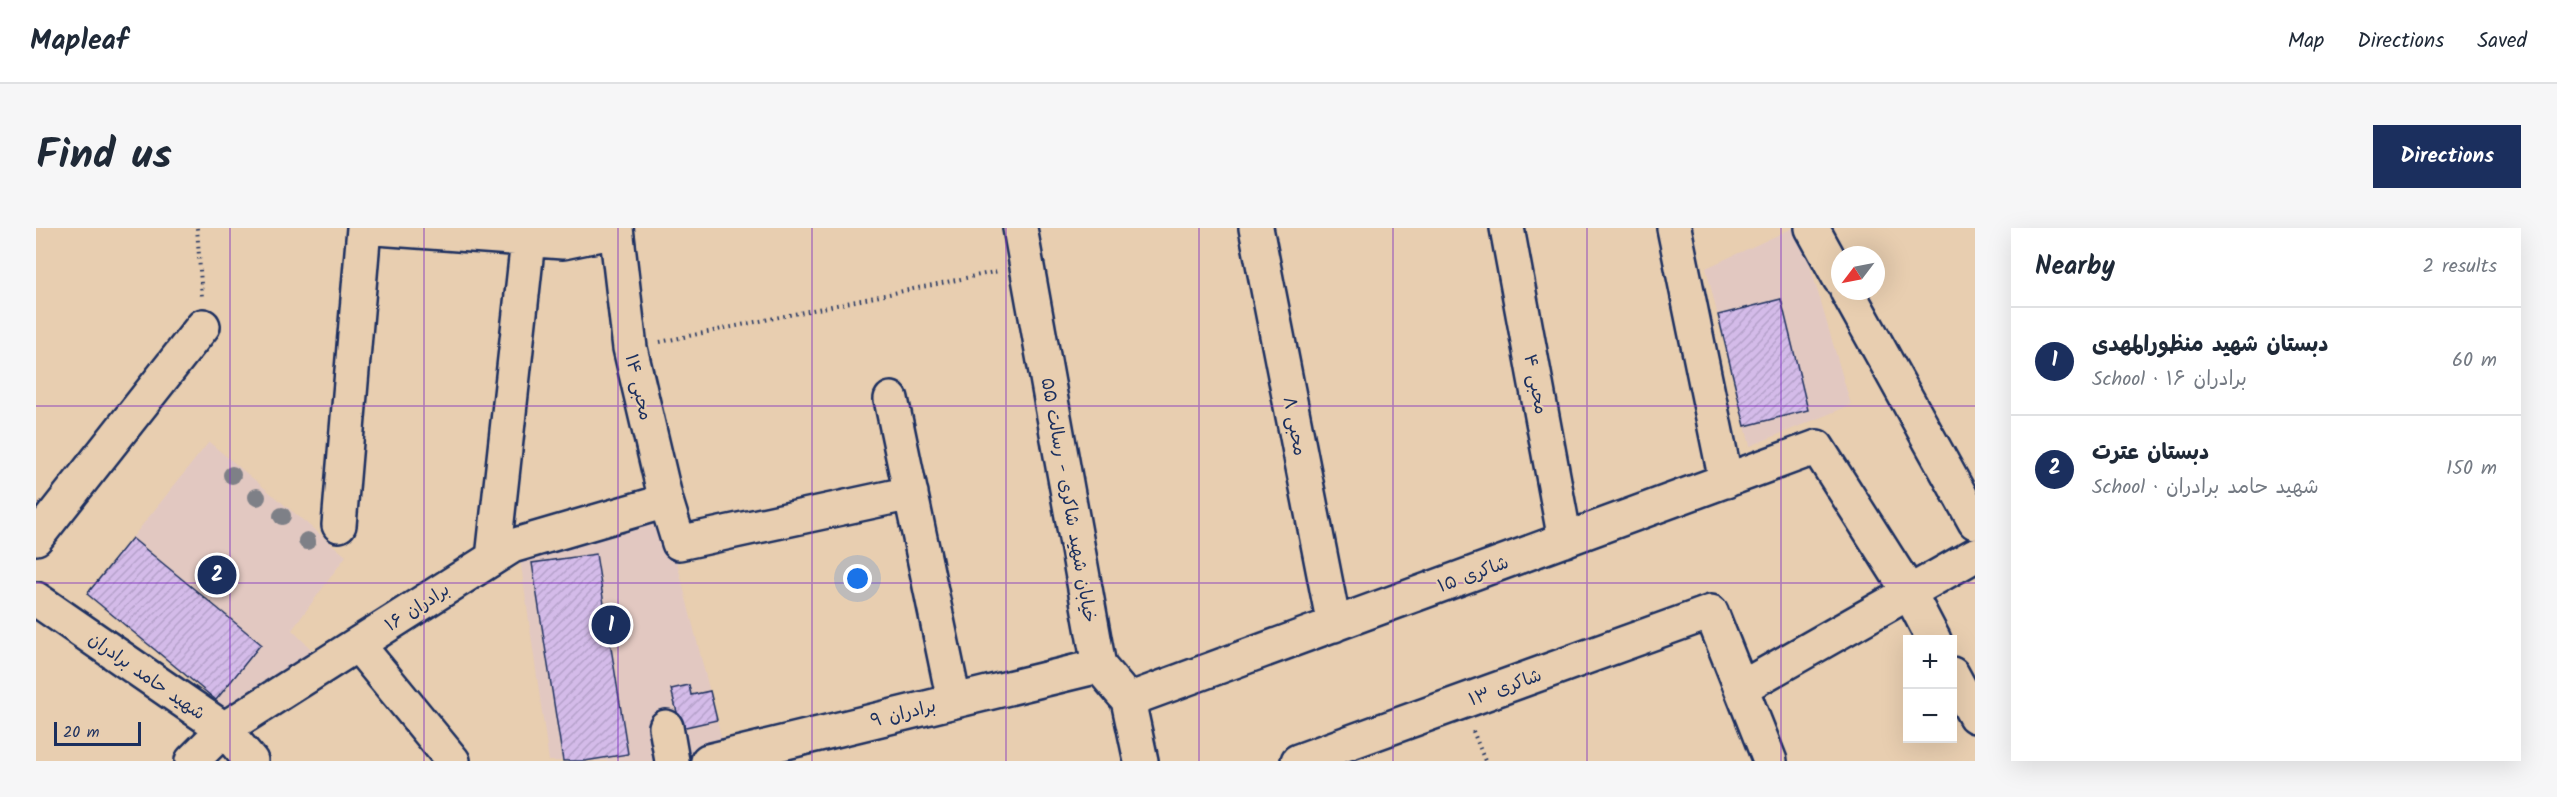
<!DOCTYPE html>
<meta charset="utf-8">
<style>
:root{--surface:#fff;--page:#f6f6f7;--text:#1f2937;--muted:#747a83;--line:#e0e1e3;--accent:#1b2f5e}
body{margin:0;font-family:Kalam,"Playpen Sans Arabic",sans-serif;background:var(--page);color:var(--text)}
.controls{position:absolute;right:18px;bottom:18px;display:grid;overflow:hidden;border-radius:0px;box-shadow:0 6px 24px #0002}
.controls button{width:54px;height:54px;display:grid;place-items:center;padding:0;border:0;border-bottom:2px solid var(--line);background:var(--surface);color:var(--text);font:30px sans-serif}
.compass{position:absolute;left:1795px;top:18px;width:54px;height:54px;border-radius:50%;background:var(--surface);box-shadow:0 6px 24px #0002;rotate:238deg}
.scale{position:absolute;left:18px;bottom:15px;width:87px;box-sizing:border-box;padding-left:6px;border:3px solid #1b2f5e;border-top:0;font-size:16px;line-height:21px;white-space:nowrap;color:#1b2f5e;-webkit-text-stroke:4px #e8ceb0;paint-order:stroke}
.you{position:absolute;left:822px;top:351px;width:21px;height:21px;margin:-15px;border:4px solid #fff;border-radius:50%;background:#1a73e8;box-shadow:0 0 0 9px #1a73e833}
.badge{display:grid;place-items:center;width:39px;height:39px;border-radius:50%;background:var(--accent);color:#fff;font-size:20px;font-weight:700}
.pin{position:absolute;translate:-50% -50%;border:3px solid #fff;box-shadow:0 2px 6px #0006}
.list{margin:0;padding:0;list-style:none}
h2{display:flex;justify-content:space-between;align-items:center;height:78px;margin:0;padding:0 24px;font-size:26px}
h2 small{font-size:20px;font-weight:400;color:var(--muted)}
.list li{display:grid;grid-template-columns:39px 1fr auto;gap:18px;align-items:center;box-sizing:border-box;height:108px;padding:0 24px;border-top:2px solid var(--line)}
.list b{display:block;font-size:22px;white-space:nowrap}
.list p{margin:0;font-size:20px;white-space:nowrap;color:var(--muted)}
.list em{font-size:20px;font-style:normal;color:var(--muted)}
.map{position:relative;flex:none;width:1939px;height:533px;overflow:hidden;border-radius:0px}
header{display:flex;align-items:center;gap:36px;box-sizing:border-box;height:84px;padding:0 30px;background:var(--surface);border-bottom:2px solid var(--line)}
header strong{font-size:28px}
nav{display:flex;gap:33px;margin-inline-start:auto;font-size:21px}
.intro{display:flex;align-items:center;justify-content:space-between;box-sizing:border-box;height:144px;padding:0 36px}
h1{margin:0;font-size:42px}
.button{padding:15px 27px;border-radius:0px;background:var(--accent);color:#fff;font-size:21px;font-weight:700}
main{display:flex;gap:36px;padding:0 36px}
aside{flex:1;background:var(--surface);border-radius:0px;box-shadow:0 6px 24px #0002}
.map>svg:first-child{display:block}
</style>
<header>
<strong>Mapleaf</strong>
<nav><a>Map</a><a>Directions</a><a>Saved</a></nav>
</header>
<div class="intro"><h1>Find us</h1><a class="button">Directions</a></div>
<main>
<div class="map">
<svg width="1939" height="533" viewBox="0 0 1939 533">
<defs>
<pattern id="building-hatch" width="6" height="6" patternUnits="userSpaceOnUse" patternTransform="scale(1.5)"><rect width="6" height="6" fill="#d4bbe9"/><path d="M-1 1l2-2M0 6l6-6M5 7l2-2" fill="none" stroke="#b5a1ca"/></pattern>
</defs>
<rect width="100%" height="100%" fill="#e8ceb0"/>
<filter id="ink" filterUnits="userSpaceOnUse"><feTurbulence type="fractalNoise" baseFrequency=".0167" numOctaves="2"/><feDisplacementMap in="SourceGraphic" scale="12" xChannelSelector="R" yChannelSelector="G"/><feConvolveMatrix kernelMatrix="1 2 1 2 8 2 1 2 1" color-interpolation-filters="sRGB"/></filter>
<g filter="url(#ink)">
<path fill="#e2c8c1" d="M1757 0H1763L1815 177 1714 218 1670 40Z
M173 214 310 328 256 402 282 428 194 484 51 366Z
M629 287 688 520 627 533H513L484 330Z"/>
<path fill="url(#building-hatch)" stroke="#1b2f5e" stroke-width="1.5" d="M1745 71 1772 182 1709 198 1682 87Z
M96 310 225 416 180 472 51 366Z
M560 326 592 526 549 533H527L496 335Z
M653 457 655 467 674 463 681 492 645 500 635 461Z"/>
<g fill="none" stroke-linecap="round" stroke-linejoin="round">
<g stroke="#1b2f5e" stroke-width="38">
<path id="minor" d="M341 0 527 14 580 3
M580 0 594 120 630 273 643 315 875 265
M984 0 1063 438 1092 472 1105 533
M1220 0 1298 397
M1471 0 1529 312
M1638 0 1690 253
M1776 0 1804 51
M1811 63 1939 294
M855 171 918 473
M303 297 328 0
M0 310 167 98
M457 330 492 12
M0 371 188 501 215 533
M322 417 417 533
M1916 446 1939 488
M1705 460 1939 327
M1092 472 1781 219 1873 364 1898 412
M630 499 636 533
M156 533 188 501 476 318 630 273
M672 533 1063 438
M1262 533 1675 384 1734 533"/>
</g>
<path stroke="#1b2f5e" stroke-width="4" stroke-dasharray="1.5 4.5" stroke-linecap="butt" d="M161 0 166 70
M624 114 963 43
M1437 503 1449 533"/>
<use href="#minor" stroke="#e8ceb0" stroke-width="33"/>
</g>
<g fill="#7e8087">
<circle cx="196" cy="247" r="9"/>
<circle cx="221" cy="269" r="9"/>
<circle cx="246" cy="288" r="9"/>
<circle cx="271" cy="313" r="9"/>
</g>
</g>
<path fill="none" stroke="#7b2cbf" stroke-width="1.5" stroke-opacity="0.55" d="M194 0V533M388 0V533M582 0V533M776 0V533M970 0V533M1163 0V533M1357 0V533M1551 0V533M1745 0V533M0 178H1939M0 355H1939"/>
<g text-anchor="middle" stroke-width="4.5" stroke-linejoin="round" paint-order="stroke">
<g font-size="18" fill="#1b2f5e" stroke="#e8ceb0">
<text transform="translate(1500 156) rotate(79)" y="6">محبی ۴</text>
<text transform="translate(603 159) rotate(77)" y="6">محبی ۱۴</text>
<text transform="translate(1259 198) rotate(79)" y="6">محبی ۸</text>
<text transform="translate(1033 272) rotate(80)" y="6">خیابان شهید شاکری - رسالت ۵۵</text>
<text transform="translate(1437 346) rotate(-20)" y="6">شاکری ۱۵</text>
<text transform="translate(381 379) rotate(-33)" y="6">برادران ۱۶</text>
<text transform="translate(111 448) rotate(35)" y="6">شهید حامد برادران</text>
<text transform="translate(1469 459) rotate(-20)" y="6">شاکری ۱۳</text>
<text transform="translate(867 485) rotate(-14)" y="6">برادران ۹</text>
</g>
</g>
</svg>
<div class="controls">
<button>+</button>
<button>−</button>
</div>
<svg class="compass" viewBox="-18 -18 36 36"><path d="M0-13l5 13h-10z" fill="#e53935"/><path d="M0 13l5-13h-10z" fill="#747a83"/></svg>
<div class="scale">20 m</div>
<div class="you"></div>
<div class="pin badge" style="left:575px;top:397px">1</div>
<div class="pin badge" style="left:181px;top:347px">2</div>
</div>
<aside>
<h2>Nearby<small>2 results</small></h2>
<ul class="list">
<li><span class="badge">1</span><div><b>دبستان شهید منظورالمهدی</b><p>School · برادران ۱۶</p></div><em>60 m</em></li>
<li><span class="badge">2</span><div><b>دبستان عترت</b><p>School · شهید حامد برادران</p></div><em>150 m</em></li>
</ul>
</aside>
</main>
